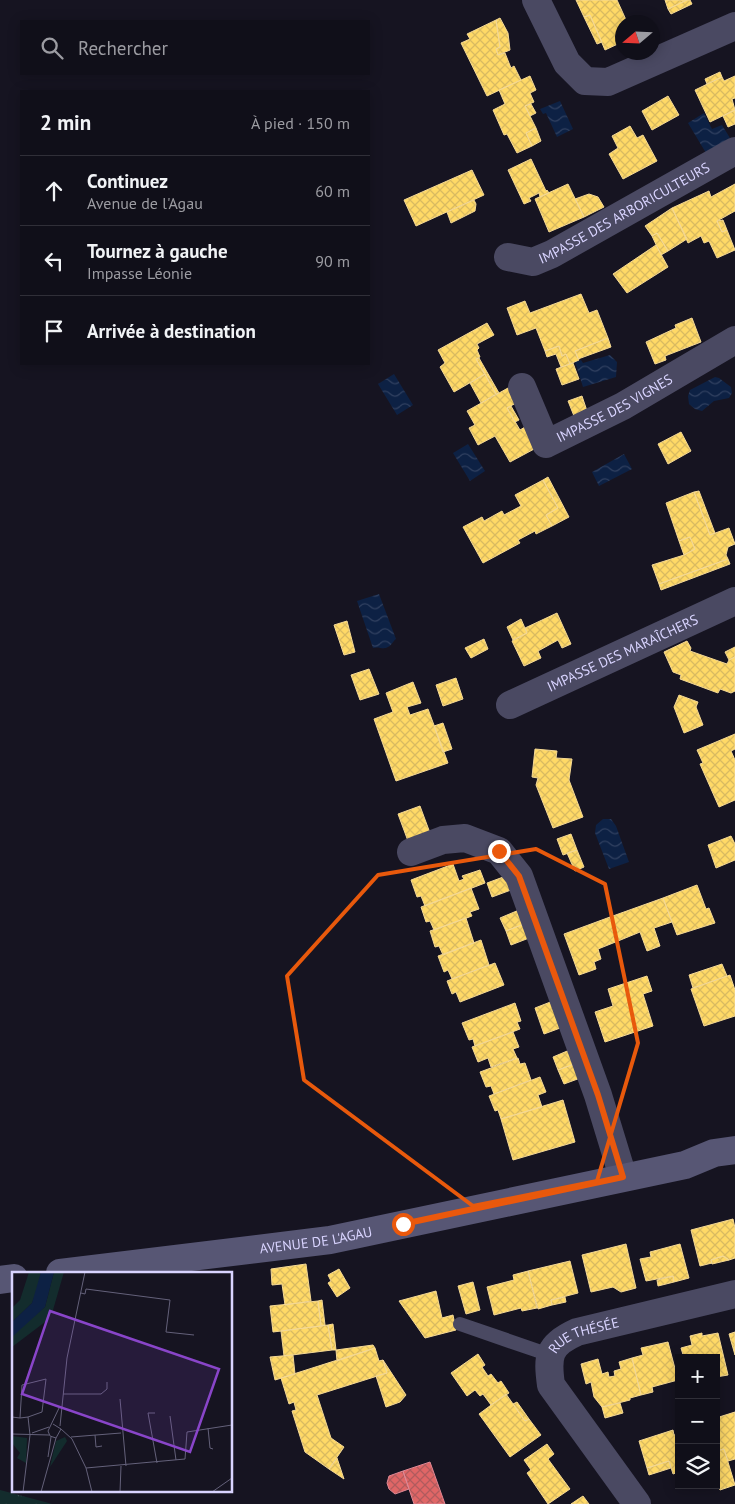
<!DOCTYPE html>
<html lang="fr">
<meta charset="utf-8">
<style>
:root{--surface:#100f19;--page:#191822;--text:#f1f3f6;--muted:#9c9ca2;--line:#302f38}
body{margin:0;font-family:"PT Sans",sans-serif;background:var(--page);color:var(--text)}
.controls{position:absolute;right:15px;bottom:15px;display:grid;overflow:hidden;border-radius:0px;box-shadow:0 2px 12px #0003}
.controls button{width:45px;height:45px;display:grid;place-items:center;padding:0;border:0;border-bottom:1px solid var(--line);background:var(--surface);color:var(--text);font:25px sans-serif}
.compass{position:absolute;left:615px;top:15px;width:45px;height:45px;border-radius:50%;background:var(--surface);box-shadow:0 2px 12px #0003;rotate:251deg}
.stop{position:absolute;width:15px;height:15px;margin:-11px;border:4px solid #ea580c;border-radius:50%;background:#fff}
.stop.end{background:#ea580c;border-color:#fff;box-shadow:0 1px 5px #0008}
.list{margin:0;padding:0;list-style:none}
h2{display:flex;justify-content:space-between;align-items:center;height:65px;margin:0;padding:0 20px;font-size:21px}
h2 small{font-size:16px;font-weight:400;color:var(--muted)}
.list li{display:grid;grid-template-columns:32px 1fr auto;gap:15px;align-items:center;box-sizing:border-box;height:70px;padding:0 20px;border-top:1px solid var(--line)}
.list b{display:block;font-size:19px;white-space:nowrap}
.list p{margin:0;font-size:16px;white-space:nowrap;color:var(--muted)}
.list em{font-size:16px;font-style:normal;color:var(--muted)}
.icon{flex:none;width:28px;height:28px;fill:none;stroke:currentColor;stroke-width:2;stroke-linecap:round;stroke-linejoin:round}
.map{position:relative;flex:none;width:735px;height:1504px;overflow:hidden}
.search{position:absolute;background:var(--surface);box-shadow:0 2px 12px #0003;left:20px;top:20px;width:350px;height:55px;display:flex;align-items:center;gap:12px;box-sizing:border-box;padding:0 18px;border-radius:0px;color:var(--muted);font-size:19px}
.panel{position:absolute;background:var(--surface);box-shadow:0 2px 12px #0003;left:20px;top:90px;width:350px;height:275px;border-radius:0px}
.map>svg:first-child{display:block}
</style>
<div class="map">
<svg width="735" height="1504" viewBox="0 0 735 1504">
<defs>
<pattern id="grass-tufts" width="24" height="20" patternUnits="userSpaceOnUse" patternTransform="scale(1.25)"><rect width="24" height="20" fill="#132c2d"/><path d="M3 7l-1-3M5 7V3M7 7l1-3M15 17l-1-3M17 17v-4M19 17l1-3" fill="none" stroke="#354a4c"/></pattern>
<pattern id="water-waves" width="16" height="10" patternUnits="userSpaceOnUse" patternTransform="scale(1.25)"><rect width="16" height="10" fill="#0d2144"/><path d="M0 5q4-4 8 0t8 0" fill="none" stroke="#304060"/></pattern>
<pattern id="homes-cross-hatch" width="8" height="8" patternUnits="userSpaceOnUse" patternTransform="scale(1.25)"><rect width="8" height="8" fill="#ffd966"/><path d="M0 0l8 8M0 8l8-8" fill="none" stroke="#d9ba61"/></pattern>
<pattern id="shops-cross-hatch" width="8" height="8" patternUnits="userSpaceOnUse" patternTransform="scale(1.25)"><rect width="8" height="8" fill="#e06666"/><path d="M0 0l8 8M0 8l8-8" fill="none" stroke="#b05b5e"/></pattern>
</defs>
<rect width="100%" height="100%" fill="#161421"/>
<path fill="url(#grass-tufts)" d="M0 1490 45 1502 52 1504H0Z"/>
<path fill="url(#water-waves)" d="M560 101 573 129 557 137 546 113 543 114 540 109Z
M704 113 712 129 722 125 730 138 706 153 688 123Z
M610 355 617 362 616 377 583 387 575 362 581 360 583 363Z
M394 374 413 405 397 415 378 384Z
M715 377 719 378 731 387 732 393 729 398 714 401 702 411 695 409 689 404 688 396 690 390Z
M468 444 485 471 470 481 453 453Z
M624 454 632 469 599 486 592 472Z
M379 594 396 639C393 641 392 645 388 647 383 650 379 646 373 648L357 601Z
M603 819H611L616 826 629 862 609 869 595 833 596 825Z"/>
<path fill="url(#homes-cross-hatch)" stroke="#f4d894" d="M576 0H617L627 22H622V42L605 50 590 15 584 17Z
M665 0H687L668 9Z
M687 0H690L692 4 671 14 668 9Z
M590 15 602 42 597 44 584 17Z
M500 18 508 33 510 50 498 55 496 49 500 47 496 20Z
M496 20 500 47 496 49 498 55 505 53 511 68 514 66 521 80 487 96 461 43 470 39 467 34Z
M720 72 722 77 707 84 705 79Z
M530 76 536 90 530 93 534 102 525 106 536 128 526 133 532 146 517 153 507 134 504 135 493 110 505 104 499 90Z
M735 76V98L732 99 735 110 710 122 695 90 722 77 724 81Z
M668 96 679 115 652 130 642 111Z
M531 104 536 113 530 116 525 106Z
M735 110V124L728 127 723 116Z
M630 126 637 138 643 135 657 161 623 179 609 154 618 148 612 136Z
M536 128 541 141 532 146 526 133Z
M531 159 546 191 547 190 549 193 540 197 539 193 529 198 531 201 524 204 508 170Z
M472 170 484 195 416 226 404 200Z
M568 184 584 217 549 232 535 199Z
M735 184V211L717 221 722 232 727 230 735 250 717 258 709 241 704 243 701 236 688 243 672 208 709 191 711 197Z
M589 194 598 197 604 207 584 217 575 199Z
M474 200 476 204 475 211 451 223 447 212Z
M672 208 687 239 668 251 657 233 652 236 645 226Z
M723 220 727 230 722 232 717 221Z
M657 233 668 251 661 255 652 236Z
M656 245 668 267 627 293 613 274Z
M581 294 589 313 597 310 608 338 575 351 579 360 570 364 566 354 562 356 559 346 545 351 536 328 517 335 507 308 525 301 530 313Z
M692 318 701 342 665 356 666 360 655 364 646 342 676 328 675 325Z
M487 323 494 335 477 344 479 348 477 350 480 357 476 359 485 374 454 392 440 367 445 363 438 350Z
M608 338 611 347 578 359 575 351Z
M559 346 562 356 566 354 570 364 561 367 556 354 547 357 545 351Z
M479 358 499 393 496 394 476 359Z
M573 363 579 379 562 385 556 369Z
M485 374 496 394 481 403 470 383Z
M508 388 516 403 507 408 520 430 525 427 536 448 510 462 495 436 478 445 469 428 475 425 467 411Z
M582 396 587 411 574 416 568 401Z
M511 406 519 420 515 422 507 408Z
M681 432 691 451 668 464 658 444Z
M548 477 569 517 552 526 546 515 558 508 543 480Z
M543 480 558 508 546 515 552 526 536 534 535 531 518 540 520 543 483 563 463 527 482 517 484 521 502 511 504 515 521 506 515 495Z
M699 491 715 533 710 535 694 492Z
M694 492 710 535 729 528 735 544 728 547 726 555 728 559 659 584 652 565 684 555 695 549 690 537 679 541 666 503Z
M690 537 695 549 684 555 679 541Z
M728 559 730 564 661 590 659 584Z
M557 613 571 644 562 648 558 640 538 651 541 658 524 666 512 641 527 633 525 628Z
M521 619 527 633 513 640 507 627Z
M347 621 355 652 344 655 334 625Z
M484 639 488 649 471 658 465 648Z
M687 641 691 648 690 651 727 664 729 660 735 657V691L731 693 720 689 718 693 680 679 681 675 673 672 664 652Z
M735 647V657L729 660 725 652Z
M369 669 379 694 360 700 351 675Z
M456 678 463 699 443 706 436 685Z
M413 682 421 703 407 707 410 715 428 709 448 763 396 781 374 719 393 712 386 693Z
M679 695 698 702 696 707 703 725 684 733 674 707Z
M443 723 452 749 443 752 434 726Z
M735 734V749L731 751 735 760V800L719 807 700 764 703 763 697 750Z
M535 749 557 751 556 758 572 759 569 780 583 817 553 828 536 785 538 778 532 777Z
M420 806 430 833 408 841 398 814Z
M571 834 577 850 563 855 557 839Z
M731 836 735 844V860L716 868 708 845Z
M577 850 584 867 575 871 567 853Z
M453 864 459 881 464 879 462 876 480 870 485 883 425 906 421 896 417 897 411 880Z
M506 876 511 890 492 897 487 883Z
M697 885 706 909 709 908 715 923 677 935 663 898Z
M471 888 479 909 470 912 472 916 434 930 430 921 426 922 421 907Z
M663 898 672 922 654 928 660 946 647 951 640 932 618 941 610 917Z
M519 910 524 924 506 931 500 918Z
M610 917 618 941 598 949 601 959 594 962 596 969 579 975 564 934Z
M466 918 474 943 443 955 439 946 435 947 430 931Z
M524 924 529 938 511 945 506 931Z
M481 940 489 965 452 979 448 970 444 972 438 956Z
M495 963 504 985 460 1002 456 992 452 994 447 981Z
M722 964 727 976 693 988 689 975Z
M730 975 735 990V1016L704 1026 691 989Z
M647 976 652 991 643 994 653 1026 605 1042 595 1012 613 1006 608 989Z
M553 1001 563 1027 544 1034 535 1008Z
M515 1003 521 1021 517 1022 520 1029 475 1046 473 1039 469 1040 462 1023Z
M513 1032 519 1047 513 1049 517 1058 491 1067 488 1058 478 1062 472 1047Z
M572 1049 577 1063 558 1070 553 1057Z
M518 1058 520 1064 525 1063 531 1080 494 1094 491 1086 486 1087 480 1072Z
M577 1063 583 1077 564 1084 558 1070Z
M540 1077 546 1092 538 1095 542 1107 501 1119 498 1110 495 1111 489 1096Z
M563 1100 575 1142 513 1160 501 1119Z
M733 1219 735 1228V1258L729 1260 723 1256 711 1260 712 1263 700 1266 691 1230Z
M626 1244 636 1288 621 1292 613 1287 591 1292 582 1255Z
M680 1244 689 1278 674 1282 673 1276 646 1281 640 1259 651 1257 650 1252Z
M723 1256 729 1260 712 1264 711 1260Z
M570 1261 578 1293 551 1300 552 1305 538 1309 528 1271Z
M306 1264 311 1301 285 1305 282 1284 272 1285 271 1269Z
M339 1269 350 1288 337 1297 328 1283 331 1281 328 1275Z
M528 1271 537 1308 522 1311 521 1308 494 1315 487 1287 514 1280 513 1275Z
M673 1276 674 1282 658 1286 657 1280Z
M473 1282 480 1310 466 1314 458 1286Z
M436 1291 442 1318 453 1315 456 1330 425 1338 399 1301Z
M565 1297 566 1302 552 1305 551 1300Z
M322 1300 325 1325 321 1326 318 1301Z
M318 1301 321 1326 273 1332 270 1306Z
M333 1324 336 1350H332L328 1325Z
M328 1325 332 1350 284 1356 281 1331Z
M735 1332V1355L729 1334Z
M702 1333V1336L718 1333 728 1375 716 1377V1358H684L681 1348 692 1345 690 1336Z
M668 1342 678 1380 652 1387 653 1392 641 1395 632 1358 643 1355 641 1348Z
M373 1345 375 1348 337 1361 336 1350Z
M375 1348 379 1361 383 1360 387 1373 317 1395 331 1438 344 1447 329 1469 305 1452 292 1411 296 1410 294 1402 289 1404 281 1378Z
M478 1354 485 1365 482 1367 488 1376 491 1374 498 1383 501 1381 509 1393 491 1405 483 1394 480 1396 475 1390 467 1396 451 1373Z
M293 1355 295 1374 275 1380 270 1357Z
M632 1358 641 1395 630 1398V1400L602 1407 594 1397 591 1382 586 1384 581 1364 598 1359 602 1374 608 1372 609 1377 615 1376 614 1371 621 1369 619 1362Z
M383 1360 406 1395 400 1402 386 1407 376 1376 387 1373Z
M506 1394 525 1421 529 1419 541 1435 510 1457 479 1414Z
M517 1402 529 1419 525 1421 513 1404Z
M620 1403 623 1413 605 1418 602 1407Z
M735 1412V1459L728 1461 724 1449 716 1451V1418Z
M673 1430 674 1435 679 1434V1472L673 1474 669 1461 647 1468 639 1441Z
M547 1444 554 1454 548 1459 570 1489 548 1504 527 1473 531 1470 524 1460Z
M724 1449 735 1485 720 1490 716 1478V1451Z
M337 1458 344 1479 329 1469Z
M669 1461 671 1468 649 1475 647 1468Z
M583 1496 589 1504H571Z"/>
<path fill="url(#shops-cross-hatch)" stroke="#de8794" d="M430 1462 445 1504H414L403 1471Z
M403 1471 409 1489 395 1494 389 1489 387 1483 389 1476Z"/>
<g fill="none" stroke-linecap="round" stroke-linejoin="round">
<path stroke="#4a4962" stroke-width="14" d="M460 1324 550 1355"/>
<g stroke="#4a4962" stroke-width="28">
<path d="M536 0 567 63 585 81 608 82 735 26"/>
<path id="s1" d="M508 257 533 262 552 254 735 151"/>
<path id="s2" d="M522 387 546 444 623 406 735 340"/>
<path id="s3" d="M510 705 735 601"/>
<path d="M411 852 443 840 465 838 499 851 519 876 598 1095 623 1177"/>
<path id="s4" d="M637 1504 551 1385C547 1356 548 1345 577 1332L735 1294"/>
</g>
<g stroke="#575674" stroke-width="28">
<path id="s5" d="M60 1273 330 1240 685 1165 714 1153 735 1150"/>
<path d="M0 1280 14 1278"/>
</g>
</g>
<g fill="none" stroke-linecap="round" stroke-linejoin="round">
<path stroke="#ea580c" stroke-width="6" d="M403 1224 623 1177 598 1095 519 876 499 851"/>
</g>
<path fill="none" stroke="#e8590c" stroke-width="4" stroke-linejoin="round" d="M536 849 605 884 638 1043 597 1181 473 1206 304 1080 287 976 378 875Z"/>
<g text-anchor="middle" stroke-width="5" stroke-linejoin="round" paint-order="stroke">
<g font-size="14" fill="#d9d4ff" stroke="#130f26">
<text dy="5" stroke="none"><textPath href="#s1" startOffset="129">IMPASSE DES ARBORICULTEURS</textPath></text>
<text dy="5" stroke="none"><textPath href="#s2" startOffset="139">IMPASSE DES VIGNES</textPath></text>
<text dy="5" stroke="none"><textPath href="#s3" startOffset="124">IMPASSE DES MARAÎCHERS</textPath></text>
<text dy="5" stroke="none"><textPath href="#s5" startOffset="258">AVENUE DE L'AGAU</textPath></text>
<text dy="5" stroke="none"><textPath href="#s4" startOffset="218">RUE THÉSÉE</textPath></text>
</g>
</g>
<g transform="translate(12 1272)">
<rect width="220" height="220" fill="#161421"/>
<path d="M17 0H29L25 18 20 31 0 50V36L8 28ZM42 0H52L41 38 33 50 0 75V63L33 35ZM0 164 15 166 14 191 5 186 8 181 0 171ZM53 165 55 169 38 195 44 169Z" fill="#132c2d"/>
<path d="M29 0H42L33 35 0 65V50L20 31Z" fill="#0d2144"/>
<path fill="none" stroke="#64617a" stroke-width="1" d="M69 21 73 22 74 17 158 28 154 60 182 63M51 122H89L95 117V110M108 127 114 194M143 141H136L145 191M158 144 164 188M0 145 8 146 16 145 30 140 34 107 10 113 8 146M41 152 49 157 44 166 38 164 36 159 48 134M48 154 55 86 73 0M196 156 198 176 201 177M49 157 60 167 74 196 80 220M20 161 37 155M0 162 37 163M83 163 84 175 90 174M59 165 109 161M36 185 39 165M74 196 173 187 175 160 220 153M11 220 18 163 16 145M29 220 44 166M108 220 109 194M200 220 220 206"/>
<path fill="#8945c9" fill-opacity="0.15" stroke="#8945c9" stroke-width="2.5" d="M38 39 207 97 178 180 10 122Z"/>
<rect width="220" height="220" fill="none" stroke="#d9d4ff" stroke-width="2.5"/>
</g>
</svg>
<div class="controls">
<button>+</button>
<button>−</button>
<button><svg class="icon" aria-label="layers" viewBox="0 0 24 24"><path d="M12 4l9 5-9 5-9-5zM3 14l9 5 9-5"/></svg></button>
</div>
<svg class="compass" viewBox="-18 -18 36 36"><path d="M0-13l5 13h-10z" fill="#e53935"/><path d="M0 13l5-13h-10z" fill="#9c9ca2"/></svg>
<div class="stop" style="left:403px;top:1224px"></div>
<div class="stop end" style="left:499px;top:851px"></div>
<div class="search"><svg class="icon" aria-label="search" viewBox="0 0 24 24"><circle cx="10" cy="10" r="6"/><path d="M15 15l6 6"/></svg>Rechercher</div>
<section class="panel">
<h2>2 min<small>À pied · 150 m</small></h2>
<ul class="list">
<li><svg class="icon" aria-label="ahead" viewBox="0 0 24 24"><path d="M12 20V5M6 11l6-6 6 6"/></svg><div><b>Continuez</b><p>Avenue de l'Agau</p></div><em>60 m</em></li>
<li><svg class="icon" aria-label="left" viewBox="0 0 24 24"><path d="M17 20v-9H6M10 6l-5 5 5 5"/></svg><div><b>Tournez à gauche</b><p>Impasse Léonie</p></div><em>90 m</em></li>
<li><svg class="icon" aria-label="arrive" viewBox="0 0 24 24"><path d="M6 21V4h12l-3 4 3 4H6"/></svg><div><b>Arrivée à destination</b></div></li>
</ul>
</section>
</div>
